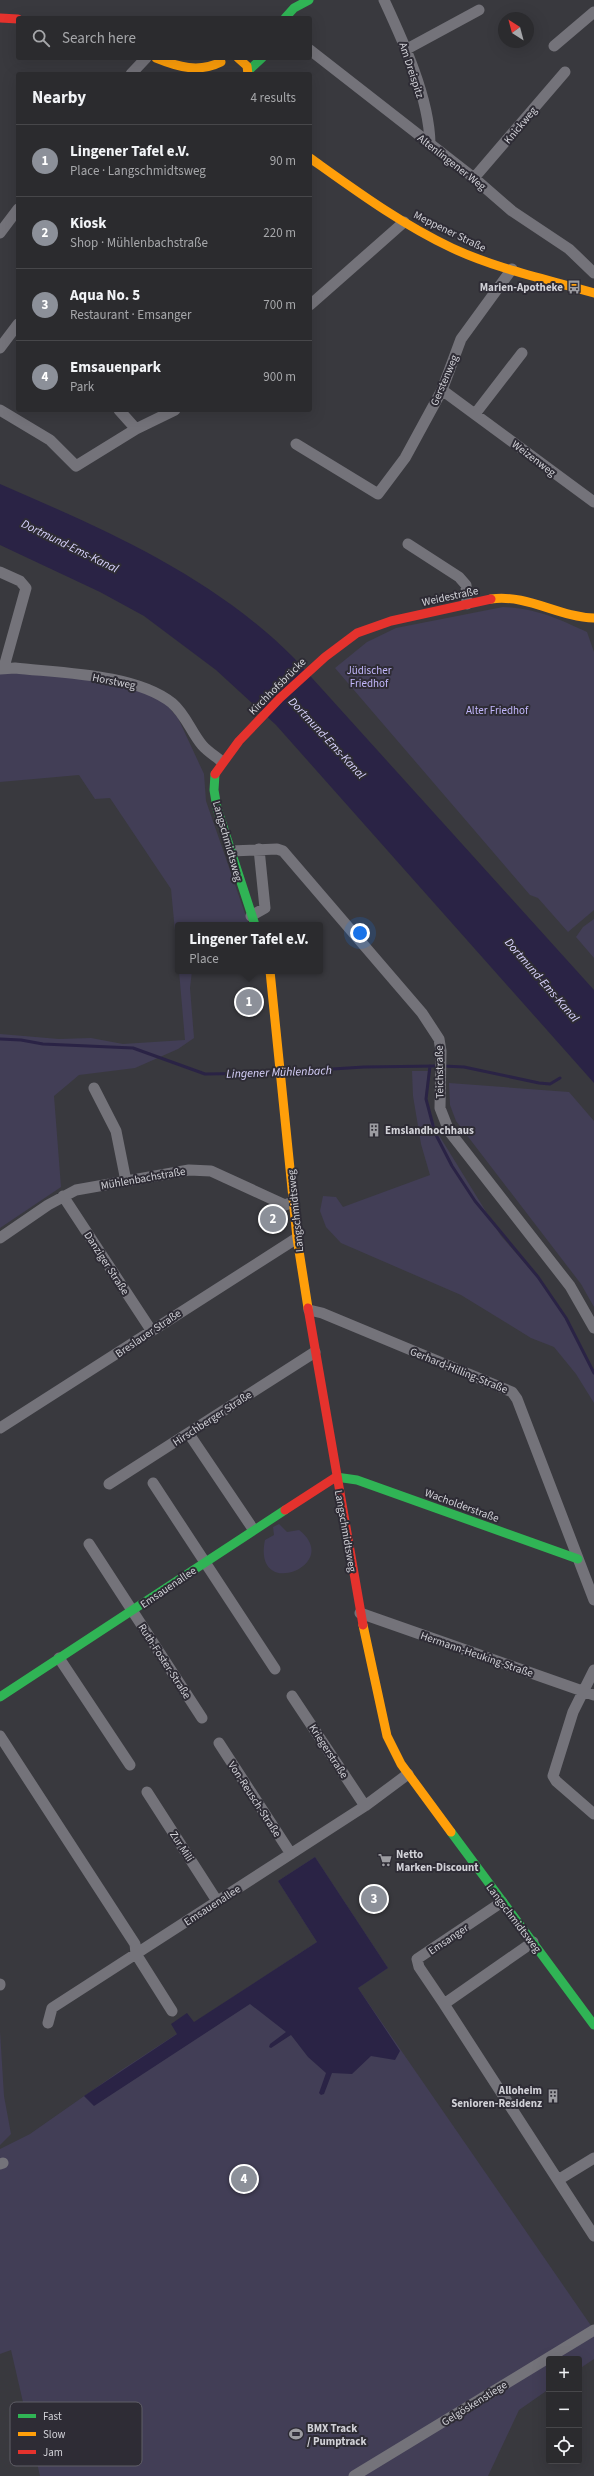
<!DOCTYPE html>
<meta charset="utf-8">
<style>
:root{--surface:#2b2b2e;--page:#37373a;--text:#f1f3f6;--muted:#a6a7aa;--line:#47474a;--accent:#8c9099}
body{margin:0;font-family:"Source Sans 3",sans-serif;background:var(--page);color:var(--text)}
.controls{position:absolute;right:12px;bottom:12px;display:grid;overflow:hidden;border-radius:4px;box-shadow:0 4px 16px #0002}
.controls button{width:36px;height:36px;display:grid;place-items:center;padding:0;border:0;border-bottom:1px solid var(--line);background:var(--surface);color:var(--text);font:20px sans-serif}
.compass{position:absolute;left:498px;top:12px;width:36px;height:36px;border-radius:50%;background:var(--surface);box-shadow:0 4px 16px #0002;rotate:324deg}
.you{position:absolute;left:360px;top:933px;width:14px;height:14px;margin:-10px;border:3px solid #fff;border-radius:50%;background:#1a73e8;box-shadow:0 0 0 6px #1a73e833}
.badge{display:grid;place-items:center;width:26px;height:26px;border-radius:50%;background:var(--accent);color:#fff;font-size:13px;font-weight:700}
.pin{position:absolute;translate:-50% -50%;border:2px solid #fff;box-shadow:0 1px 4px #0006}
.popup{position:absolute;left:175px;top:922px;width:148px;height:52px;box-sizing:border-box;display:grid;place-content:center;border-radius:4px;background:var(--surface);filter:drop-shadow(0 1px 3px #0005);font-size:13px;white-space:nowrap;color:var(--muted)}
.popup b{font-size:15px;color:var(--text)}
.popup::after{content:'';position:absolute;left:50%;top:100%;margin-left:-8px;border:8px solid transparent;border-top-color:var(--surface)}
.list{margin:0;padding:0;list-style:none}
h2{display:flex;justify-content:space-between;align-items:center;height:52px;margin:0;padding:0 16px;font-size:17px}
h2 small{font-size:13px;font-weight:400;color:var(--muted)}
.list li{display:grid;grid-template-columns:26px 1fr auto;gap:12px;align-items:center;box-sizing:border-box;height:72px;padding:0 16px;border-top:1px solid var(--line)}
.list b{display:block;font-size:15px;white-space:nowrap}
.list p{margin:0;font-size:13px;white-space:nowrap;color:var(--muted)}
.list em{font-size:13px;font-style:normal;color:var(--muted)}
.icon{flex:none;width:22px;height:22px;fill:none;stroke:currentColor;stroke-width:2;stroke-linecap:round;stroke-linejoin:round}
.map{position:relative;flex:none;width:594px;height:2476px;overflow:hidden}
.search{position:absolute;background:var(--surface);box-shadow:0 4px 16px #0002;left:16px;top:16px;width:296px;height:44px;display:flex;align-items:center;gap:10px;box-sizing:border-box;padding:0 14px;border-radius:4px;color:var(--muted);font-size:15px}
.panel{position:absolute;background:var(--surface);box-shadow:0 4px 16px #0002;left:16px;top:72px;width:296px;height:340px;border-radius:4px}
.map>svg:first-child{display:block}
</style>
<div class="map">
<svg width="594" height="2476" viewBox="0 0 594 2476">
<rect width="100%" height="100%" fill="#39393e"/>
<path fill="#423e56" d="M503 607C538 609 556 618 587 632L594 652V910L568 932 538 898 530 895 335 668 367 642 396 628Z
M0 669 117 681 160 697 178 718 204 774 206 801 249 925H178V963L171 889 110 798 95 799 79 775 0 782Z
M594 919V958L576 937 583 927Z
M179 971H197H192L190 988 194 1038 178 1049 135 1068 79 1075 54 1096 61 1187 0 1228V1034L59 1039 91 1038 123 1044 185 1040Z
M412 1071H428L425 1098 437 1132 501 1236 537 1277 566 1318 594 1374V1403L576 1374 554 1347 531 1338 461 1295 341 1243 326 1227 320 1211 323 1196 336 1197 343 1207 430 1175 421 1144 413 1096Z
M449 1083 569 1092 594 1121V1307L581 1284 456 1121 450 1105Z
M279 1524 287 1532 299 1530C344 1565 252 1602 265 1540L274 1535 273 1527Z
M315 1857 388 1968 358 1988 594 2330V2359L579 2369V2359H549V2389L519 2410 488 2476H40L11 2350 0 2354V2149L30 2134 120 2071 317 1942 278 1881Z
M0 2031 4 2096 11 2134 0 2145Z"/>
<path fill="#2a2345" d="M0 484C106 530 211 575 294 658L594 990V1083L276 725 216 670 144 616 100 592 0 545Z
M315 1857 388 1968 358 1988 400 2051 395 2060 371 2056 352 2074 332 2073 324 2094 321 2095 319 2093 326 2073 308 2057 291 2035 271 2048 269 2047 270 2044 286 2032 250 2004 94 2106 84 2096 177 2034 171 2024 187 2013 194 2022 317 1942 278 1881Z"/>
<g fill="none" stroke-linecap="round" stroke-linejoin="round">
<path stroke="#2a2345" stroke-width="3" d="M0 1039 21 1040 43 1044 133 1048 205 1074 276 1073
M430 1066 426 1099 435 1133 452 1166 475 1201 538 1277 566 1318 594 1373
M443 1066 464 1067 539 1083 550 1084 560 1078
M286 1072 364 1067 438 1066"/>
<path stroke="#74737a" stroke-width="11" d="M384 0C403 41 429 97 430 143
M554 46 594 12
M407 49 479 10
M310 50 474 178 512 211 569 249 594 273
M131 74 146 58
M474 178 565 72
M0 233 18 209
M310 305 404 222
M0 348 18 324
M442 390 594 502
M0 410 50 440 76 466 136 429 175 410
M119 410 136 429
M475 414 522 353
M296 444 378 494 405 458 442 390 461 339 512 269
M408 544 459 577 466 585 467 604
M0 572 20 581 26 588 4 667
M0 669 15 668C61 673 136 674 172 703 186 715 191 732 202 745 207 751 215 756 221 761
M231 851 277 849 283 851 422 1013 439 1039 441 1051 440 1108 449 1131 570 1286 594 1328
M251 916 265 908 259 849
M94 1088 116 1131 126 1181
M63 1196 151 1330
M0 1238 48 1205 76 1190 189 1170 211 1171 285 1205 293 1202
M309 1310 322 1313 512 1392 517 1399 594 1600
M0 1428 297 1238
M189 1434 253 1529
M153 1483 275 1669
M109 1484 315 1352
M89 1544 202 1718
M360 1613 594 1695
M59 1658 130 1765
M594 1670 573 1712 553 1776 556 1781 594 1814
M292 1696 365 1806
M0 1736 135 1944 136 1954 172 2011
M219 1743 291 1854
M147 1792 217 1901
M533 1942 444 2004 594 2236
M0 1984V1985
M444 2004 419 1967 417 1959 502 1902
M48 2023 52 2008 365 1806 408 1774
M0 2164 3 2163
M558 2180 594 2158
M354 2476 594 2330"/>
<path stroke="#30b455" stroke-width="9" d="M285 18 294 8 309 0
M248 71 262 58
M215 774 214 790 217 808 255 925
M336 1477 357 1480 578 1559
M0 1697 285 1510
M451 1832 594 2025"/>
<path stroke="#ff9f0a" stroke-width="9" d="M156 58C178 67 199 73 221 62
M238 58 247 66 248 74
M310 158C355 190 401 224 452 248 497 269 546 279 594 293
M491 599C528 594 558 617 594 618
M270 971 297 1238 308 1308
M363 1625 387 1736 401 1764 451 1832"/>
<path stroke="#e5322d" stroke-width="9" d="M0 18 18 19
M215 774 239 741 280 698 325 657 357 633 391 621 491 599
M308 1308 363 1625
M285 1510 336 1477"/>
</g>
<defs>
<g id="bus-bare" transform="scale(1.08)"><path d="M-5-6H5V4H4V6H2V4H-2V6H-4V4H-5ZM-3.5-4V0h7V-4ZM-3.5 1.2v1.5H-2V1.2ZM2 1.2v1.5H3.5V1.2Z" fill="#9c9ca1" stroke="#2e2c35" stroke-width="2.5" paint-order="stroke"/></g>
<g id="building-bare" transform="scale(1.08)"><path d="M-4-6H4V6H1V3H-1V6H-4ZM-2.5-4.3h1.7v1.8h-1.7ZM.8-4.3h1.7v1.8H.8ZM-2.5-1h1.7V.8h-1.7ZM.8-1h1.7V.8H.8Z" fill="#9c9ca1" stroke="#2e2c35" stroke-width="2.5" paint-order="stroke"/></g>
<g id="supermarket-bare" transform="scale(1.08)"><path d="M-6-5.5h2.5l.6 2H6L4.5 2H-2.5L-4.4-4H-6ZM-1.5 3.2a1.3 1.3 0 1 0 .1 0ZM3 3.2a1.3 1.3 0 1 0 .1 0Z" fill="#9c9ca1" stroke="#2e2c35" stroke-width="2.5" paint-order="stroke"/></g>
<g id="stadium-bare" transform="scale(1.08)"><path d="M0-5a6.5 5 0 1 0 0 10a6.5 5 0 1 0 0-10ZM-3.5-1.8h7v3.6h-7Z" fill="#9c9ca1" stroke="#2e2c35" stroke-width="2.5" paint-order="stroke"/></g>
</defs>
<g fill-rule="evenodd">
<use href="#bus-bare" x="574" y="287"/>
<use href="#building-bare" x="374" y="1130"/>
<use href="#supermarket-bare" x="385" y="1860"/>
<use href="#building-bare" x="553" y="2096"/>
<use href="#stadium-bare" x="296" y="2434"/>
</g>
<g text-anchor="middle" stroke-width="4" stroke-linejoin="round" paint-order="stroke">
<g font-size="11" fill="#d1d1d7" stroke="#2e2c35">
<text transform="translate(412 70) rotate(72)" y="4">Am Dreispitz</text>
<text transform="translate(520 125) rotate(-50)" y="4">Knickweg</text>
<text transform="translate(452 162) rotate(38)" y="4">Altenlingener Weg</text>
<text transform="translate(450 231) rotate(26)" y="4">Meppener Straße</text>
<text transform="translate(444 380) rotate(-67)" y="4">Gerstenweg</text>
<text transform="translate(534 458) rotate(37)" y="4">Weizenweg</text>
<text transform="translate(450 596) rotate(-12)" y="4">Weidestraße</text>
<text transform="translate(114 681) rotate(11)" y="4">Horstweg</text>
<text transform="translate(277 686) rotate(-45)" y="4">Kirchhofsbrücke</text>
<text transform="translate(228 841) rotate(74)" y="4">Langschmidtsweg</text>
<text transform="translate(439 1072) rotate(-91)" y="4">Teichstraße</text>
<text transform="translate(143 1178) rotate(-10)" y="4">Mühlenbachstraße</text>
<text transform="translate(295 1211) rotate(-96)" y="4">Langschmidtsweg</text>
<text transform="translate(107 1263) rotate(57)" y="4">Danziger Straße</text>
<text transform="translate(148 1333) rotate(-34)" y="4">Breslauer Straße</text>
<text transform="translate(459 1370) rotate(22)" y="4">Gerhard-Hilling-Straße</text>
<text transform="translate(212 1418) rotate(-33)" y="4">Hirschberger Straße</text>
<text transform="translate(462 1505) rotate(20)" y="4">Wacholderstraße</text>
<text transform="translate(346 1531) rotate(80)" y="4">Langschmidtsweg</text>
<text transform="translate(168 1587) rotate(-34)" y="4">Emsauenallee</text>
<text transform="translate(477 1654) rotate(19)" y="4">Hermann-Heuking-Straße</text>
<text transform="translate(165 1661) rotate(57)" y="4">Ruth-Foster-Straße</text>
<text transform="translate(329 1751) rotate(57)" y="4">Kriegerstraße</text>
<text transform="translate(255 1799) rotate(57)" y="4">Von-Reusch-Straße</text>
<text transform="translate(182 1846) rotate(57)" y="4">Zur Mili</text>
<text transform="translate(212 1905) rotate(-33)" y="4">Emsauenallee</text>
<text transform="translate(514 1918) rotate(53)" y="4">Langschmidtsweg</text>
<text transform="translate(448 1939) rotate(-34)" y="4">Emsanger</text>
<text transform="translate(474 2403) rotate(-32)" y="4">Gelgöskenstiege</text>
</g>
<g font-size="11" font-weight="bold" fill="#d1d1d7" stroke="#2e2c35" text-anchor="start">
<text x="563" y="291" text-anchor="end">Marien-Apotheke</text>
<text x="385" y="1134">Emslandhochhaus</text>
<text x="396" y="1858">Netto<tspan x="396" dy="13">Marken-Discount</tspan></text>
<text x="542" y="2094" text-anchor="end">Alloheim<tspan x="542" dy="13">Senioren-Residenz</tspan></text>
<text x="307" y="2432">BMX Track<tspan x="307" dy="13">/ Pumptrack</tspan></text>
</g>
<g font-size="11" fill="#c2b7fb" stroke="#2e2c35">
<text x="369" y="674">Jüdischer<tspan x="369" dy="13">Friedhof</tspan></text>
<text x="497" y="714">Alter Friedhof</text>
</g>
<g font-size="12" font-style="italic" fill="#d9d3fd" stroke="#2e2c35">
<text transform="translate(70 546) rotate(26)" y="4">Dortmund-Ems-Kanal</text>
<text transform="translate(327 738) rotate(47)" y="4">Dortmund-Ems-Kanal</text>
<text transform="translate(542 980) rotate(49)" y="4">Dortmund-Ems-Kanal</text>
<text transform="translate(279 1072) rotate(-2)" y="4">Lingener Mühlenbach</text>
</g>
</g>
<rect x="10" y="2402" width="132" height="64" rx="6" fill="#2e2c35" stroke="#5f5e66" stroke-width="1"/>
<rect x="18" y="2414" width="18" height="4" fill="#30b455"/>
<rect x="18" y="2432" width="18" height="4" fill="#ff9f0a"/>
<rect x="18" y="2450" width="18" height="4" fill="#e5322d"/>
<g font-size="11" fill="#d1d1d7">
<text x="43" y="2420">Fast</text>
<text x="43" y="2438">Slow</text>
<text x="43" y="2456">Jam</text>
</g>
</svg>
<div class="controls">
<button>+</button>
<button>−</button>
<button><svg class="icon" aria-label="locate" viewBox="0 0 24 24"><circle cx="12" cy="12" r="6"/><path d="M12 2v4M12 18v4M2 12h4M18 12h4"/></svg></button>
</div>
<svg class="compass" viewBox="-18 -18 36 36"><path d="M0-13l5 13h-10z" fill="#e53935"/><path d="M0 13l5-13h-10z" fill="#a6a7aa"/></svg>
<div class="you"></div>
<div class="pin badge" style="left:249px;top:1002px">1</div>
<div class="popup"><b>Lingener Tafel e.V.</b>Place</div>
<div class="pin badge" style="left:273px;top:1219px">2</div>
<div class="pin badge" style="left:374px;top:1899px">3</div>
<div class="pin badge" style="left:244px;top:2179px">4</div>
<div class="search"><svg class="icon" aria-label="search" viewBox="0 0 24 24"><circle cx="10" cy="10" r="6"/><path d="M15 15l6 6"/></svg>Search here</div>
<section class="panel">
<h2>Nearby<small>4 results</small></h2>
<ul class="list">
<li><span class="badge">1</span><div><b>Lingener Tafel e.V.</b><p>Place · Langschmidtsweg</p></div><em>90 m</em></li>
<li><span class="badge">2</span><div><b>Kiosk</b><p>Shop · Mühlenbachstraße</p></div><em>220 m</em></li>
<li><span class="badge">3</span><div><b>Aqua No. 5</b><p>Restaurant · Emsanger</p></div><em>700 m</em></li>
<li><span class="badge">4</span><div><b>Emsauenpark</b><p>Park</p></div><em>900 m</em></li>
</ul>
</section>
</div>
